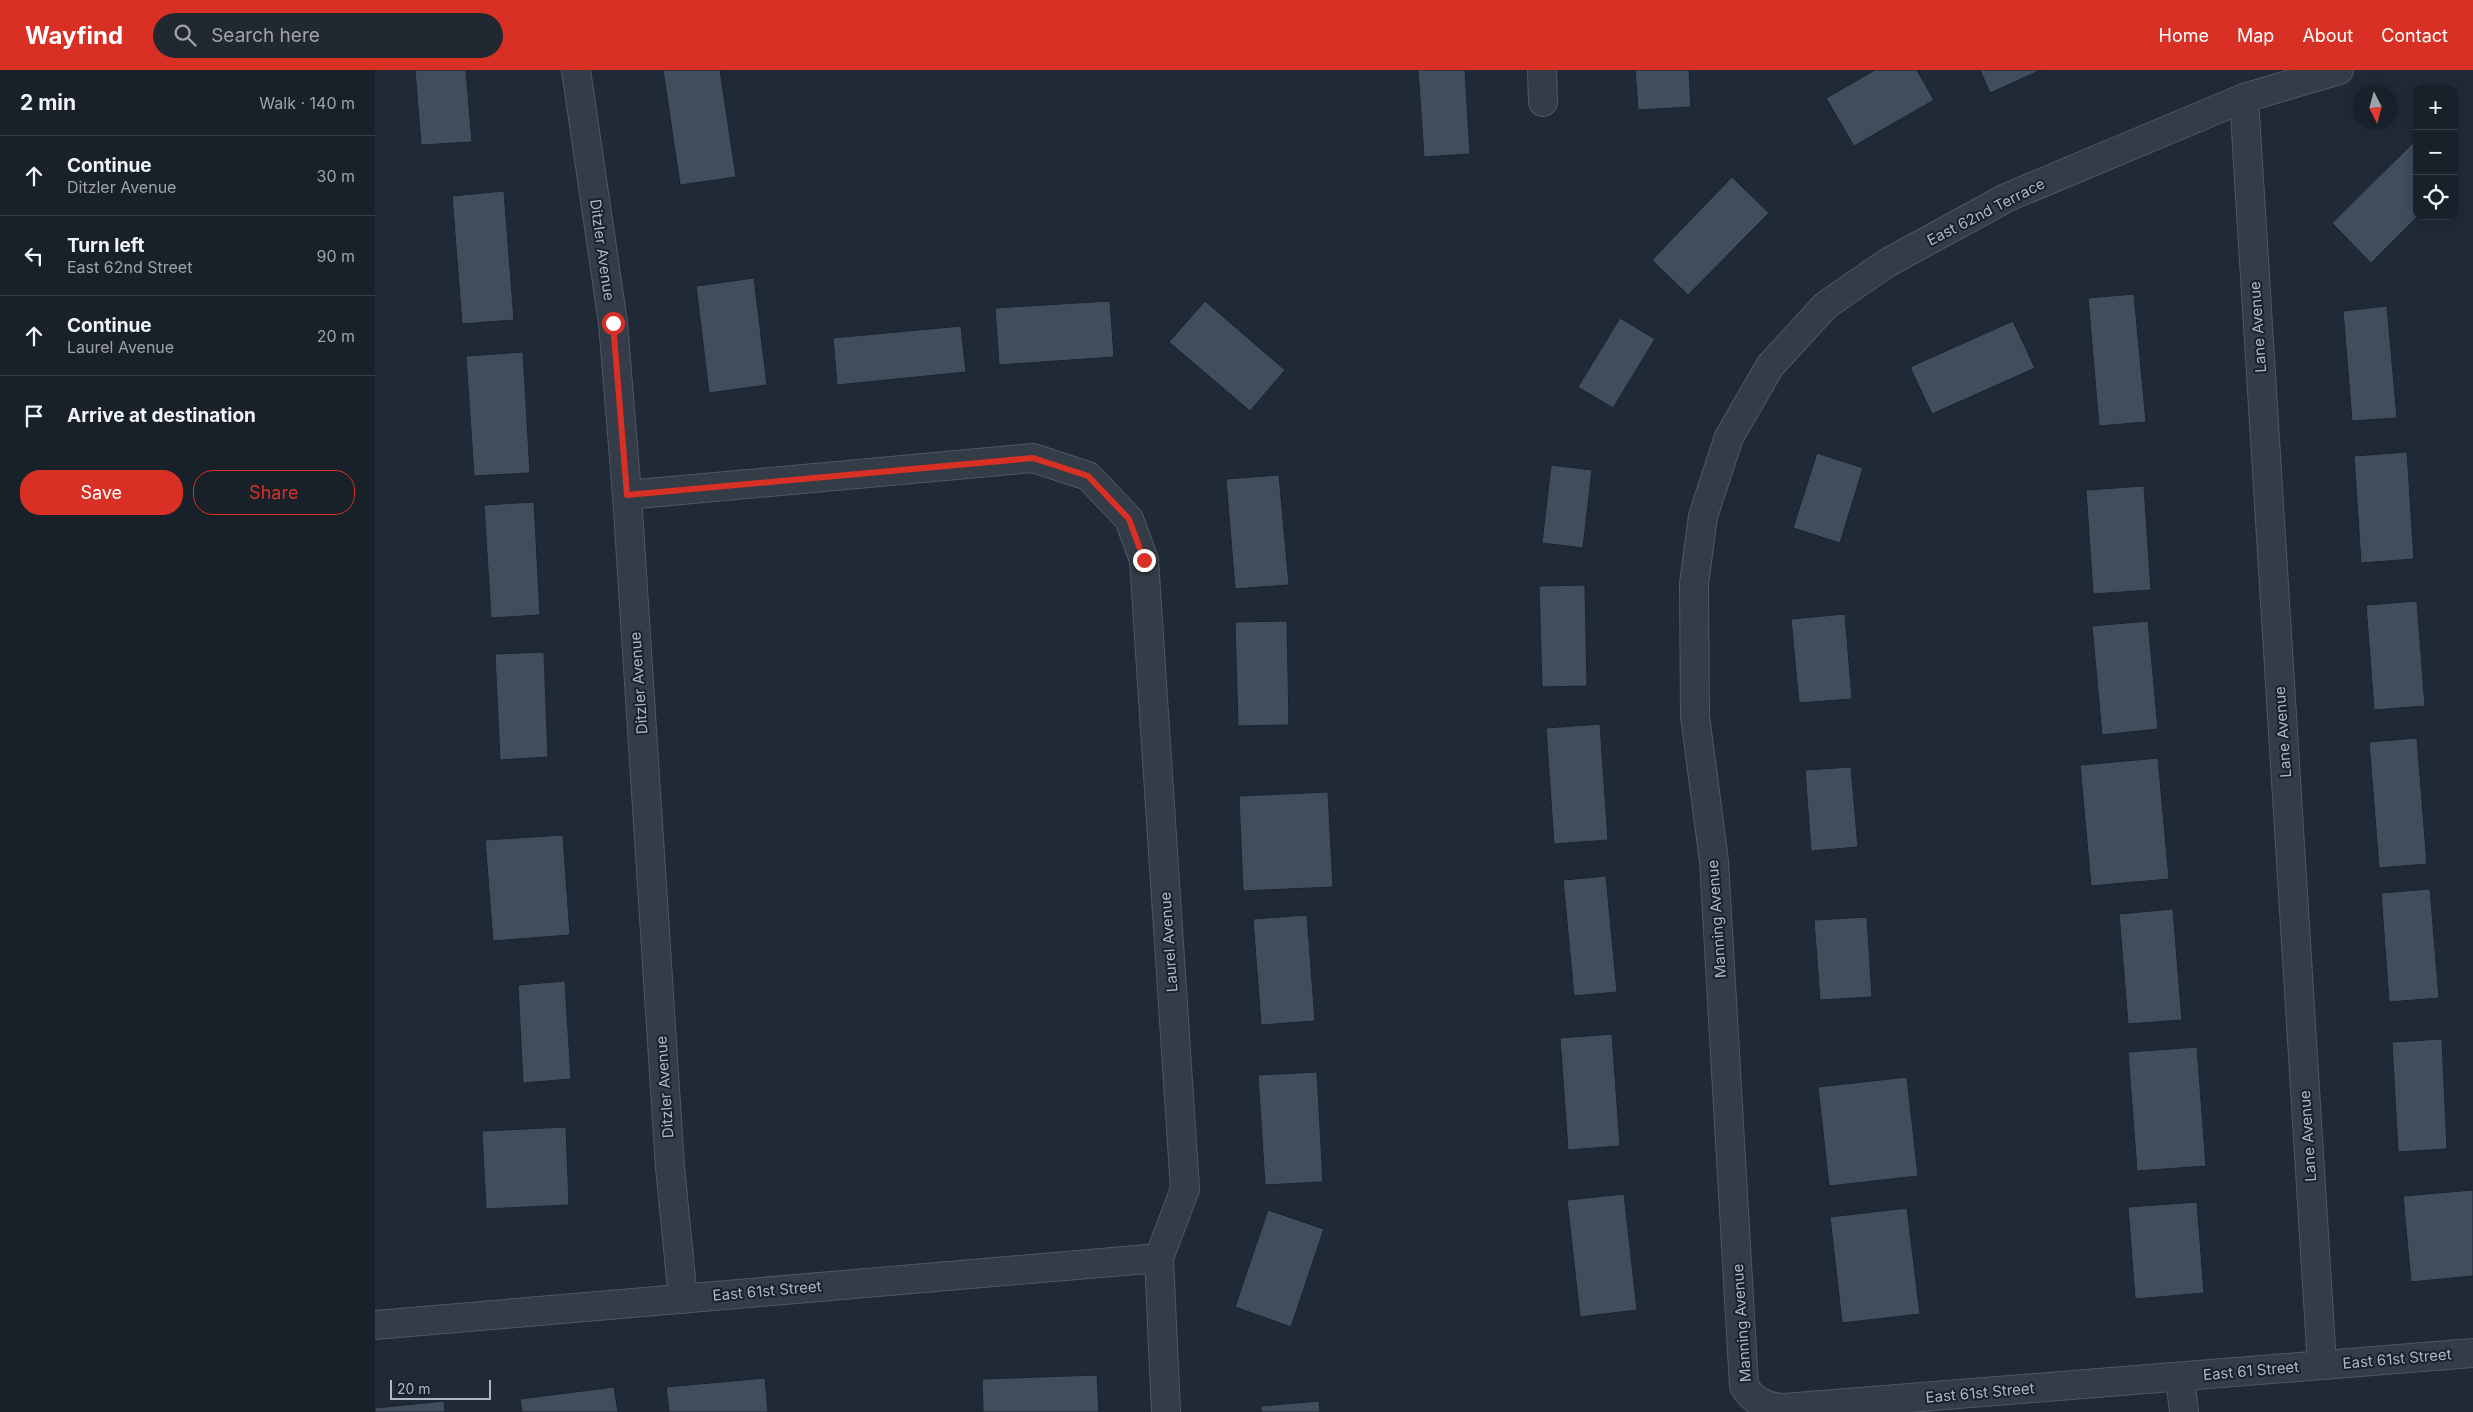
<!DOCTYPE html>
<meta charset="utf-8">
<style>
:root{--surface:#182029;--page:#212831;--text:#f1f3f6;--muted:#9fa3a8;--line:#363e46;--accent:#d93025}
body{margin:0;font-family:Inter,sans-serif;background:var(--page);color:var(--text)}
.controls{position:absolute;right:15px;top:15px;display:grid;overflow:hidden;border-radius:10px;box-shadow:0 2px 12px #0003}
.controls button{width:45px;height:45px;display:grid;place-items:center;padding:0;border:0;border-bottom:1px solid var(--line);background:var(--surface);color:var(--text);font:25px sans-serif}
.compass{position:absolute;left:1978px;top:15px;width:45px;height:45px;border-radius:50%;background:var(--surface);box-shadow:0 2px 12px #0003;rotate:174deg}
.scale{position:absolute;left:15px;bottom:12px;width:101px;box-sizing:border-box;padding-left:5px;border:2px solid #adb7c4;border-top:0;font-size:14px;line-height:18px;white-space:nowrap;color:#adb7c4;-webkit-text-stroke:4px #19212c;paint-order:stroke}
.stop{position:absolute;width:15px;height:15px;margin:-11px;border:4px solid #d93025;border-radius:50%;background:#fff}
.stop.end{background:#d93025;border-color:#fff;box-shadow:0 1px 5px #0008}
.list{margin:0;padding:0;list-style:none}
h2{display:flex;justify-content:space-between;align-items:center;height:65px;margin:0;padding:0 20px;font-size:21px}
h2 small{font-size:16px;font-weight:400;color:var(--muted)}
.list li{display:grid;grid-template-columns:32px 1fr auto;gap:15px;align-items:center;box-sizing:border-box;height:80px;padding:0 20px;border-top:1px solid var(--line)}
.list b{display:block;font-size:19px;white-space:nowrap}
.list p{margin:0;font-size:16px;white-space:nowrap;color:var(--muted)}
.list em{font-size:16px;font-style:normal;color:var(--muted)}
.actions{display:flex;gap:10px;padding:15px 20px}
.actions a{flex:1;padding:11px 0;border:1px solid var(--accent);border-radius:20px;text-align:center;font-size:18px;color:var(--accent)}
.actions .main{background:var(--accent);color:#fff}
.icon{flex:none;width:28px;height:28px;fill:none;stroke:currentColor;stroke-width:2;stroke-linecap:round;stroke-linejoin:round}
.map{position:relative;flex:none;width:2098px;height:1342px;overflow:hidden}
header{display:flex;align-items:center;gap:30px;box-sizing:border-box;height:70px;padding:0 25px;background:var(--accent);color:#fff}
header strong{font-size:24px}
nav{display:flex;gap:28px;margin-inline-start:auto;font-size:18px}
.search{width:350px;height:45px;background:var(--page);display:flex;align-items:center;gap:12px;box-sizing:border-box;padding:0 18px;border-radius:28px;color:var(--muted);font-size:19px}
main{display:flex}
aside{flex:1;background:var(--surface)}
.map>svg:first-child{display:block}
</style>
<header>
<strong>Wayfind</strong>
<div class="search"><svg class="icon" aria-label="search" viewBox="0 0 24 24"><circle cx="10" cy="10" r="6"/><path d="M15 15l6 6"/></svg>Search here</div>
<nav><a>Home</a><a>Map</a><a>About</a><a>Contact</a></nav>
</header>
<main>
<aside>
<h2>2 min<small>Walk · 140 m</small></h2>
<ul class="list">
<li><svg class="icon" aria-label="ahead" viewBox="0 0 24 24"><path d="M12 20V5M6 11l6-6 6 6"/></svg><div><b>Continue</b><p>Ditzler Avenue</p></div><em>30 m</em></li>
<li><svg class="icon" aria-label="left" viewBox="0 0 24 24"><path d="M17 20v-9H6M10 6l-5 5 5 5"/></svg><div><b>Turn left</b><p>East 62nd Street</p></div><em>90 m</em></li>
<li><svg class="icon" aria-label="ahead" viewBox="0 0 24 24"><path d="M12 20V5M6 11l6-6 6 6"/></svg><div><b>Continue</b><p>Laurel Avenue</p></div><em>20 m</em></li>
<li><svg class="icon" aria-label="arrive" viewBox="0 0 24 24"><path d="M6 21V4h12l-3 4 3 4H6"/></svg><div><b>Arrive at destination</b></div></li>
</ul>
<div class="actions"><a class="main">Save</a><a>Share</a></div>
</aside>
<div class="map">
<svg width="2098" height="1342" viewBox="0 0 2098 1342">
<rect width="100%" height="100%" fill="#202a37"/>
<path fill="#404d5c" stroke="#1b232e" d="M40 0H91L97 72 46 75Z
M288 0H345L361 107 305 115Z
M1043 0H1090L1095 84 1049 87Z
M1260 0H1314L1316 37 1263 40Z
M1500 0H1542L1559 30 1479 76 1451 28Z
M1605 0H1666L1615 23Z
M2042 69 2043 146 1996 193 1957 153Z
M1357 107 1394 143 1313 225 1277 190Z
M129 121 139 250 87 254 77 126Z
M379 208 392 315 334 323 321 216Z
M1759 224 1771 352 1724 356 1713 228Z
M735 231 739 287 624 295 620 238Z
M830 231 910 300 875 341 794 272Z
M2012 236 2022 348 1977 351 1968 241Z
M1245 248 1280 269 1238 338 1203 317Z
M1638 251 1660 298 1557 344 1535 297Z
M586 256 591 302 462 315 458 268Z
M148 282 155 403 99 406 91 286Z
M2032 382 2039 489 1986 493 1979 386Z
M1442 383 1488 398 1465 473 1418 458Z
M1176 395 1217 400 1208 478 1167 473Z
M904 405 914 515 860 519 851 409Z
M1769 416 1776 520 1718 524 1711 420Z
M159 432 165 545 116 548 109 435Z
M1210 515 1212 616 1167 617 1164 516Z
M2042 531 2050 636 1999 640 1991 535Z
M1470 544 1477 629 1424 633 1416 549Z
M912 551 914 655 863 656 860 552Z
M1773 551 1783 659 1727 665 1717 556Z
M169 582 173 687 125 690 120 584Z
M1225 654 1233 770 1179 774 1171 658Z
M2042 668 2052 794 2004 798 1994 672Z
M1783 688 1794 809 1716 816 1705 695Z
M1476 697 1483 777 1436 781 1430 700Z
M953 722 958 817 868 821 864 726Z
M188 765 195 865 118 871 110 770Z
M1231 806 1242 922 1199 926 1188 810Z
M2055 819 2064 928 2014 932 2006 823Z
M1798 839 1807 950 1753 954 1744 844Z
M932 845 940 951 886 955 878 849Z
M1492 847 1497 927 1445 930 1439 850Z
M190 911 196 1009 148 1013 143 915Z
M1237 964 1245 1076 1193 1080 1185 968Z
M2067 969 2072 1079 2023 1082 2017 972Z
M1822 977 1831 1096 1762 1101 1753 982Z
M942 1002 948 1112 890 1115 883 1005Z
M1532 1007 1543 1106 1454 1116 1443 1017Z
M191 1057 194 1135 111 1139 107 1061Z
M2098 1120V1206L2036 1212 2028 1126Z
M1249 1124 1262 1240 1205 1247 1192 1130Z
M1822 1132 1829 1223 1760 1229 1753 1137Z
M1532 1138 1545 1244 1467 1253 1455 1147Z
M893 1140 949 1159 916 1257 860 1237Z
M722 1305 724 1342H608L607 1309Z
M390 1308 393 1342H294L291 1317Z
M239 1317 243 1342H147L145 1329Z
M69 1331 70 1342H0V1338Z
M944 1331 945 1342H886V1336Z"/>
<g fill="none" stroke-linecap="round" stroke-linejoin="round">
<g stroke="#4e5762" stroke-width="30">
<path id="minor" d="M201 0 238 253 252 425 295 1097 308 1229
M1167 0 1168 32
M1869 28 1947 1295
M252 425 658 388 713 406 754 449 769 490 810 1119 784 1188 791 1342
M0 1255 784 1188
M1805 1307 1809 1342
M1409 1338C1392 1338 1378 1331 1369 1316L1339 791 1320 646 1319 514 1328 446 1354 367 1395 296 1451 235 1512 193 1633 127 1869 28 1964 0
M1406 1342 1409 1338 2098 1283"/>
</g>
<use href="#minor" stroke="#333c47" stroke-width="28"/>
</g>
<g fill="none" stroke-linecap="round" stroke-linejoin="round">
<path stroke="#d93025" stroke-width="6" d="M238 253 252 425 658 388 713 406 754 449 769 490"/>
</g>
<g text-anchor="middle" stroke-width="4" stroke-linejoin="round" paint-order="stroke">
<g font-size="15" fill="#adb7c4" stroke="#19212c">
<text transform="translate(1611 142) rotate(-27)" y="5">East 62nd Terrace</text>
<text transform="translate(227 180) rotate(82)" y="5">Ditzler Avenue</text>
<text transform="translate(1883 257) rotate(-94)" y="5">Lane Avenue</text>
<text transform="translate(264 613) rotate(-94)" y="5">Ditzler Avenue</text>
<text transform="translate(1908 662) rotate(-94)" y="5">Lane Avenue</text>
<text transform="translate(1342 849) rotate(-94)" y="5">Manning Avenue</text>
<text transform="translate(794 872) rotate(-94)" y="5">Laurel Avenue</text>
<text transform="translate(290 1017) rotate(-94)" y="5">Ditzler Avenue</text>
<text transform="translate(1933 1066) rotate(-94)" y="5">Lane Avenue</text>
<text transform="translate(392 1221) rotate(-5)" y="5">East 61st Street</text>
<text transform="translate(1367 1253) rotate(-94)" y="5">Manning Avenue</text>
<text transform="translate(2022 1289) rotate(-5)" y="5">East 61st Street</text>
<text transform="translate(1876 1301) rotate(-5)" y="5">East 61 Street</text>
<text transform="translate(1605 1323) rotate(-5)" y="5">East 61st Street</text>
</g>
</g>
</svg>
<div class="controls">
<button>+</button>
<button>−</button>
<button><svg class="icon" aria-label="locate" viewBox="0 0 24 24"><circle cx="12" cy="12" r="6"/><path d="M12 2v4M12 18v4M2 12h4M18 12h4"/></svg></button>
</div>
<svg class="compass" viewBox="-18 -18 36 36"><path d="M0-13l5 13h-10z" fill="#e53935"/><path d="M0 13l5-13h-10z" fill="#9fa3a8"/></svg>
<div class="scale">20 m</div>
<div class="stop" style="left:238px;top:253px"></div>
<div class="stop end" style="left:769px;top:490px"></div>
</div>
</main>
